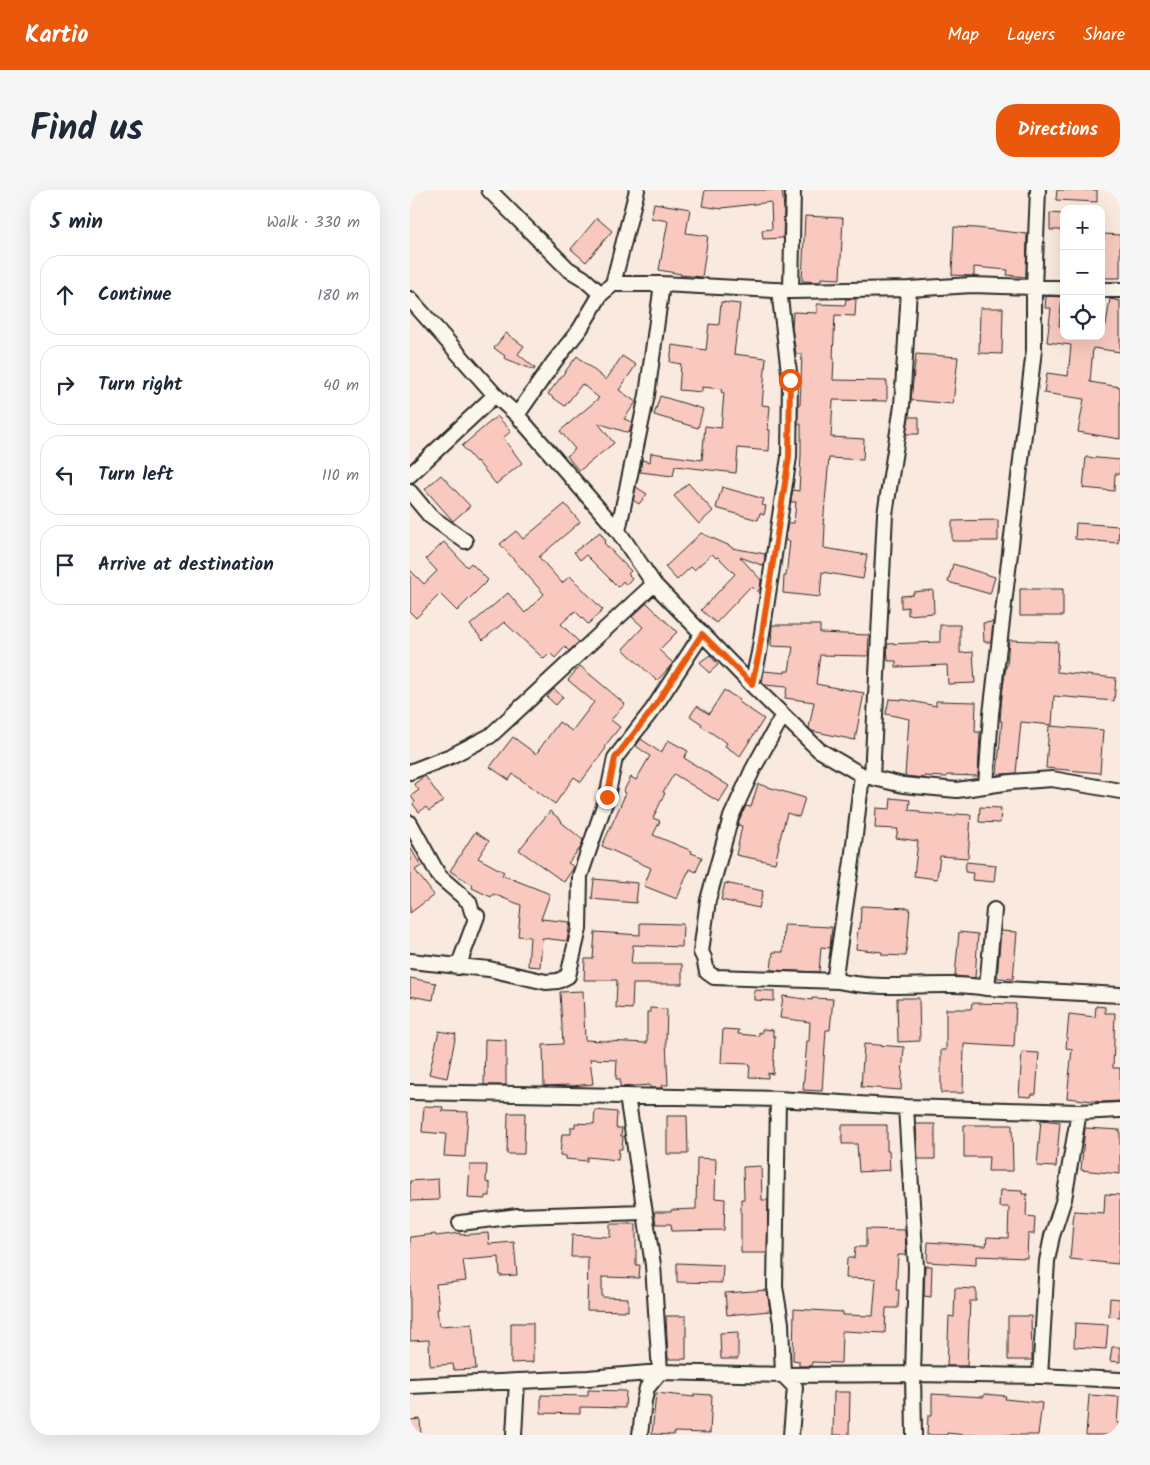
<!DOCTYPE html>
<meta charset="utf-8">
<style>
:root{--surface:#fff;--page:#f6f6f7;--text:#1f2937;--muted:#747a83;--line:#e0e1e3;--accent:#ea580c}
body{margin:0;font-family:Kalam,sans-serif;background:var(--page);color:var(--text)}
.controls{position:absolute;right:15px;top:15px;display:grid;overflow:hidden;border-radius:10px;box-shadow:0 5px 20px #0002}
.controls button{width:45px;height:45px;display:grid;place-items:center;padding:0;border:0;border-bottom:1px solid var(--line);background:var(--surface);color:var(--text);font:25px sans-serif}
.stop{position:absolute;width:15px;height:15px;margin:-11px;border:4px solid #ea580c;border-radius:50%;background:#fff}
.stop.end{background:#ea580c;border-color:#fff;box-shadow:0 1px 5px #0008}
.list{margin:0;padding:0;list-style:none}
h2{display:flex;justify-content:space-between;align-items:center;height:65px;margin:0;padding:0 20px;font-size:21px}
h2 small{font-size:16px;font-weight:400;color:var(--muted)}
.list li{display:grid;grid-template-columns:32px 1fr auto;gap:15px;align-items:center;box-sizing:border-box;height:80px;margin:0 10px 10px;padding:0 10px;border:1px solid var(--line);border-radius:20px}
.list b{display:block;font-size:19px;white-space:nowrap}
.list em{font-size:16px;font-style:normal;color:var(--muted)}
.icon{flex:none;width:28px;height:28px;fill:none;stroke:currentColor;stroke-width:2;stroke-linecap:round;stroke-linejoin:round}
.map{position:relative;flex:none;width:710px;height:1245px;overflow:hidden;border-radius:20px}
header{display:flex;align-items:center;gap:30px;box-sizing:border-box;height:70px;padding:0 25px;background:var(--accent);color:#fff}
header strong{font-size:24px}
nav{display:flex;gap:28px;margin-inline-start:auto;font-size:18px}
.intro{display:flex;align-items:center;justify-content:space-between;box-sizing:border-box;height:120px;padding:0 30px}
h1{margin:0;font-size:35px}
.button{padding:12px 22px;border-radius:20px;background:var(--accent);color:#fff;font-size:18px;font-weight:700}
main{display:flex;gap:30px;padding:0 30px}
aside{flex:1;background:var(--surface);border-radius:20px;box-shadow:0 5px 20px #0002}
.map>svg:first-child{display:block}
</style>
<header>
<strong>Kartio</strong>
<nav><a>Map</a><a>Layers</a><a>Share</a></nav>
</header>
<div class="intro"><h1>Find us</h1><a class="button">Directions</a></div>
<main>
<aside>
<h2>5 min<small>Walk · 330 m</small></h2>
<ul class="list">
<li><svg class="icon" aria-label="ahead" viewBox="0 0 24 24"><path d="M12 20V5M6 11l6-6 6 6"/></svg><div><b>Continue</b></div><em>180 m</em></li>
<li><svg class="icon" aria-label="right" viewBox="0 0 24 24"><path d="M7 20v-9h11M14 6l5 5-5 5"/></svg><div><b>Turn right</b></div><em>40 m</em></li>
<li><svg class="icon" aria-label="left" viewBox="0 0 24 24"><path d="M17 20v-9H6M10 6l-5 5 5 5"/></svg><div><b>Turn left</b></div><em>110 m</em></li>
<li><svg class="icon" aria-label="arrive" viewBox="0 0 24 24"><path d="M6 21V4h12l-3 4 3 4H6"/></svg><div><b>Arrive at destination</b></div></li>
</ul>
</aside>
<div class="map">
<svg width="710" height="1245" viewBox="0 0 710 1245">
<rect width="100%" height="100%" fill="#fae9de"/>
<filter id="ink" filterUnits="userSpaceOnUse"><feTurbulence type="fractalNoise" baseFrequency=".02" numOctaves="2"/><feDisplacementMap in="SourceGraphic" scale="10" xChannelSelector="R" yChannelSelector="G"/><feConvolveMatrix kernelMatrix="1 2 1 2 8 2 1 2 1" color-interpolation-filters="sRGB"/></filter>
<g filter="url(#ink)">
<path fill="#f9c9bf" stroke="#2b2b2b" d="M295 0H372L374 18 373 48 353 49 352 40 362 39 361 12 312 18V19L292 16Z
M647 0H687V12L646 10Z
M244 13 280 19 276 43 298 46 292 87 270 85 271 84 249 80 258 31 241 28Z
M640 23 654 24V40H640Z
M395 26 433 28 430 89 411 88V92L392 91Z
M187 28 202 41 176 72 161 59Z
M544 37 566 38 617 44 616 87 597 85 598 80 564 77V86L542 85Z
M693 44 710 45V88H693Z
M636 106 652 107 649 136H654V146H692L694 135H696L700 109 710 111V162L683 158 680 192 710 197V249L668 242 674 209 634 203 637 183 658 186 661 155 637 152 641 118H635Z
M436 109H446L445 126 425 125 423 168H424L423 190 477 191V211L423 210 421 247 454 249 453 270 419 268 413 335H415L414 358 457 365 453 389 412 382 410 407 373 403 374 386H376L380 351H376L377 338 378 333H384L386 312H381V309L383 300 389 301 391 265V234H388V215H390L392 164H386L382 137 383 122 407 123V114L435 115Z
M311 112 330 114 324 164 356 168 352 215 360 216 358 240H360L359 261 328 258 326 283 265 276 263 286 230 282 232 270 240 272 241 263 292 270 295 236 311 238 314 203 311 202 312 199 292 197V202L269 200 271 174 260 172 262 155 296 160 299 134 309 135Z
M570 118H593L592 164 569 163Z
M96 143 114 156 108 164 125 178 124 180 94 168 95 166 84 158Z
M506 164 548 167 543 214 501 210Z
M167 166 196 190 212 166 226 175 209 200 226 212 214 229 222 232 219 243 188 233 204 253 169 281 157 266 165 259 150 241 189 208 172 194 155 216 138 204Z
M250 206 293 219 288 238 244 225Z
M87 226 101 241 93 248 112 273 86 294 67 271 66 272 52 256Z
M499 227H509V244H496Z
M676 267 710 270V284H705L704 301 673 298Z
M31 285 60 316 43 331 15 299Z
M278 293 303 321 289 334 264 306Z
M226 297 237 304 229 314 223 310Z
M312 297 354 309 352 315 356 316 354 325 350 323 348 330 306 318Z
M155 314 170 332 129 367 152 393 160 386 193 420 178 434 165 421 151 434 169 452 159 461 155 457 145 468 140 463 134 469 94 432 73 450 60 435 98 403 115 423 134 404 90 354 106 341 113 349Z
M588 330V351H542V331Z
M666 333 709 336 708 353 665 349Z
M190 342 196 351 194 353 221 381 218 384 222 388 216 395 213 391 208 397 176 365 170 370 164 362Z
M291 343 320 356 322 358 355 364 354 376 330 367 351 390 350 399 347 402 341 396 306 433 291 420 325 384 308 367 306 368 302 364 284 380 281 377 267 390 255 377Z
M34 352 57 377 61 373 78 390 47 421 30 404 6 428 0 422V380L14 394 27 381 16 369Z
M543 374 585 387 580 404 538 392Z
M610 399H653V426H610Z
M523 400 524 423 498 425V417L491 418V406L503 405V402Z
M237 413 267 442 249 460 263 473 247 491 213 459 233 437 222 427Z
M583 432 581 452H574L573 433Z
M362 435H410V443L459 445 458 466 410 465 406 494 454 503 445 550 402 541 399 538 404 512 375 508 377 497 354 495 352 492 354 481 375 483V481H379L383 457 361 456Z
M530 435H550V463L563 462 565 493 538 494 537 475 486 477V471H478L477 454 530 452Z
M599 450 648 452 647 482 706 488 704 511 644 506 642 535 611 532 606 583 592 584H587L592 531H590L592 505 596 476H597Z
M300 465 308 475 299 483 290 472Z
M170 476 215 514 201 530 210 537 194 557 196 558 171 592 164 587 145 614 103 584 99 590 80 577 103 547 126 564 149 532 162 541 184 512 158 490Z
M144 499 153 507 146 515 137 507Z
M314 500 330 510 329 512 354 529 330 566 315 556 317 553 291 536 292 534 280 526 287 516 299 524Z
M479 509 496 510 526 516V511L566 512 565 542H570L568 586 537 585V587L514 586V588L495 586 499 529 476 524Z
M639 536 693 540 690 583 636 578Z
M231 549 251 563 258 550 278 561 274 568 319 596 309 612 264 584 253 602 255 603 243 628 250 631 243 645 282 661 281 663 292 667 286 682 280 679 279 682H278L267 709 234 696 241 678 192 656 216 603 213 602 221 587 226 590 240 566 226 556Z
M15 586 33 611 19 621 16 617 9 622 3 614 5 612 1 606 9 600 4 594Z
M348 594 395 608 389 627 377 623 368 656H369L365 673 326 665 332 636 328 635 329 630 336 616 341 617Z
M481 608 500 610 499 620 509 621V623L545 626 546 624 561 625 558 668 530 666 527 689 504 686 508 651 486 648 488 639 465 638 466 618 480 619Z
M570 617 591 618 590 633 569 632Z
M140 621 152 631 151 632 173 650 171 657 158 673 164 677 154 692 109 660Z
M65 642 79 651 68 668 94 682 92 685 140 704 131 729 160 732 157 751 132 748 130 777 118 776 120 747 108 746 111 715 83 704 81 707 62 698 63 695 40 681Z
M0 657 11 676 5 680 24 705 0 723Z
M556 672 586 675 584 692 562 690 563 683 555 682Z
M184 689 228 693 226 713 182 709Z
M315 693 353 701 349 718 311 710Z
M451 716 500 718 496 766 472 765V762L446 759 448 738 450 739Z
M230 733 273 734 272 757 223 755 221 774H272V794H223L222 819 206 818 207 790H174L175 769H183L185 742 230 745Z
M374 735 422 737 420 758 411 757 409 782 361 780 363 762H373Z
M591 741 607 742 603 789 587 788Z
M549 742 568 744 565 788 545 786Z
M0 788 26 793 23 810 0 806Z
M344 800 364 801V811L344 810Z
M173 801 175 850 237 853V822H240V818L257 819 256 850 258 895H252L253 898H240V895L210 897V889H206L207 870 180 869 183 894 161 896 160 895 134 896 133 855 153 854 150 802Z
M373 806 402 810V808L423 809 420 840H416L412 901 393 900 397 851H399L400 832 370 828Z
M487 808H509L510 851 488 852Z
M562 813 606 814 604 857 554 854 553 903H531V860H536V819H561Z
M686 816 695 817V823H705L703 878H710V911L692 912 657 908 662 859 656 858 659 824 685 827Z
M313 839 329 840 328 844 349 846V842L352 843V839L363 840V846H365L363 884 358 883V888L339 887 340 874 311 873Z
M29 841 46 844 37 888 19 884Z
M75 849 96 850V895H74Z
M454 854 494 857 491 900 451 897Z
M612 862 629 863 626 904H622L621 907 609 906Z
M14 916 33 917 32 921 58 922 55 967 34 966 36 944 12 942Z
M185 920 207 922 206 938H212L211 946H213L212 959H209L208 970 177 967V971L156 969V966L150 965 152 944H161V937H165V933L184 934Z
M98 923H115L114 964H97Z
M257 926H277L278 964H257Z
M631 930 650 932 646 977 627 976Z
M506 934H525V969H508Z
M432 935H477V961H479L480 980 449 982 447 954H432Z
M554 935H602L603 981H578L579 967H554Z
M675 938 710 940V984L671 980Z
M287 968 306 969 305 1008 315 1009 314 1040 262 1041 261 1034H246L244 1022H261V1020L286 1019Z
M60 975H77L76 992 80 993V1006H75V1009L58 1008Z
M351 976 352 1010H358L357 1063H331V1009H334L333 977Z
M28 989 29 1010 0 1011V991Z
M590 1000 612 1001V1004H617L616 1026 625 1027 624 1044H618L617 1068 566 1066V1075L517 1072 518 1052 576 1056 577 1047 598 1048 599 1017H589Z
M695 1004 710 1005V1052L708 1074 660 1069 664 1021 694 1023Z
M200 1034H226V1075H230L229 1088 192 1087V1107L218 1108V1121L177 1120 178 1067H161L162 1045 200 1047Z
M456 1039 495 1040 496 1065H488L486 1100H489L488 1118H476L475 1143 432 1141 431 1173 402 1172V1176H389V1171L383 1170 384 1119 433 1122V1125L463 1126 466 1089 436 1088 437 1068H444L445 1057H456Z
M50 1043V1045L78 1043 79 1054 104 1052 107 1085 90 1086 89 1067 53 1070 56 1091 26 1094 29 1119H27L29 1136 62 1134 66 1179 44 1180 43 1174 20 1176 19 1150 0 1151V1047L25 1044 26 1046Z
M267 1073 313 1075 312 1093 267 1092Z
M515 1076H522L521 1107 514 1106Z
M545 1098 566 1099V1111H560L557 1176H537L539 1126 544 1127Z
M357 1100 360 1121 317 1125 315 1103Z
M700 1108 710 1109V1127L699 1126Z
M256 1126H276V1169H258Z
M598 1126H621L622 1170H598Z
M101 1133H123V1172L101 1173Z
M665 1133 698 1135 696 1159 664 1157Z
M328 1142V1169H311L310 1143Z
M702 1157H710V1172L700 1171Z
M178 1200 216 1201 215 1218 170 1217V1224L131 1223V1205L178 1206Z
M424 1202H440L439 1245H423Z
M246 1203 284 1207V1204L302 1205 300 1243 264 1242V1245L242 1244Z
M522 1204 574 1207V1204L596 1206 595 1209 632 1213 628 1245H555L537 1243V1245H517L518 1226H522Z
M679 1205 709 1207 707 1233H710V1245H676Z
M10 1229 11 1245H0V1230Z"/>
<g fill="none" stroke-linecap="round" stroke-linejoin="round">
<g stroke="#2b2b2b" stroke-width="18">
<path id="minor" d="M79 0 158 79 173 88 191 104 203 94H252L381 101 499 99 562 95 654 98
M203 94 227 0
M691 100H710
M381 101 383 0
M0 109 85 205 107 225 208 341 244 394 342 495 409 560 452 585 493 595 547 600 601 592 642 589 710 601
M107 225 144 172 170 139 191 104
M0 285 85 205
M0 302 20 326 55 351
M208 341 237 205 252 94
M342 495 349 463 379 267 380 190 369 100
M373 525 343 579 321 627 298 710 291 762 294 768 297 782 304 787 428 791
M0 582 41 566 80 546 244 394
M452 585 442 671 425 785 428 791C477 802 528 790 577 798L710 805
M462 587 475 324 492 216 499 99
M576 596 581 524 624 160V97L628 0
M0 633 29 686 59 712 62 722 67 726 48 777
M0 771 79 779 136 792 148 791 158 786 169 739 170 686 197 607 205 568 243 519 292 444
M577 798 584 720
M0 902 368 909 496 917 669 922 710 920
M217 906 243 1075 250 1182 237 1198 234 1211 230 1245
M368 909 365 1097 371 1133 373 1185 385 1197 381 1245
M496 917 506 1077 503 1184 504 1245
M50 1033 108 1026 234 1022
M630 1186 637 1071 642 1046 654 1009 669 922
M0 1196 178 1188 250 1182 373 1185 503 1184 630 1186 710 1190
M104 1245 107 1191"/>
</g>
<use href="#minor" stroke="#fbf7ec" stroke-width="14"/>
</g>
</g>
<g fill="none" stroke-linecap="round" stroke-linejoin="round" filter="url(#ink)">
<path stroke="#ea580c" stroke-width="6" d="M197 607 205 568 243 519 292 444 342 494 349 463 379 267 380 190"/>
</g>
</svg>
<div class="controls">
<button>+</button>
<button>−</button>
<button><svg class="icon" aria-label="locate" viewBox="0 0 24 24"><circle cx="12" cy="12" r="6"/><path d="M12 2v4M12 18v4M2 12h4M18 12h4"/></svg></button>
</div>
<div class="stop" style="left:380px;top:190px"></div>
<div class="stop end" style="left:197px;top:607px"></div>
</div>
</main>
